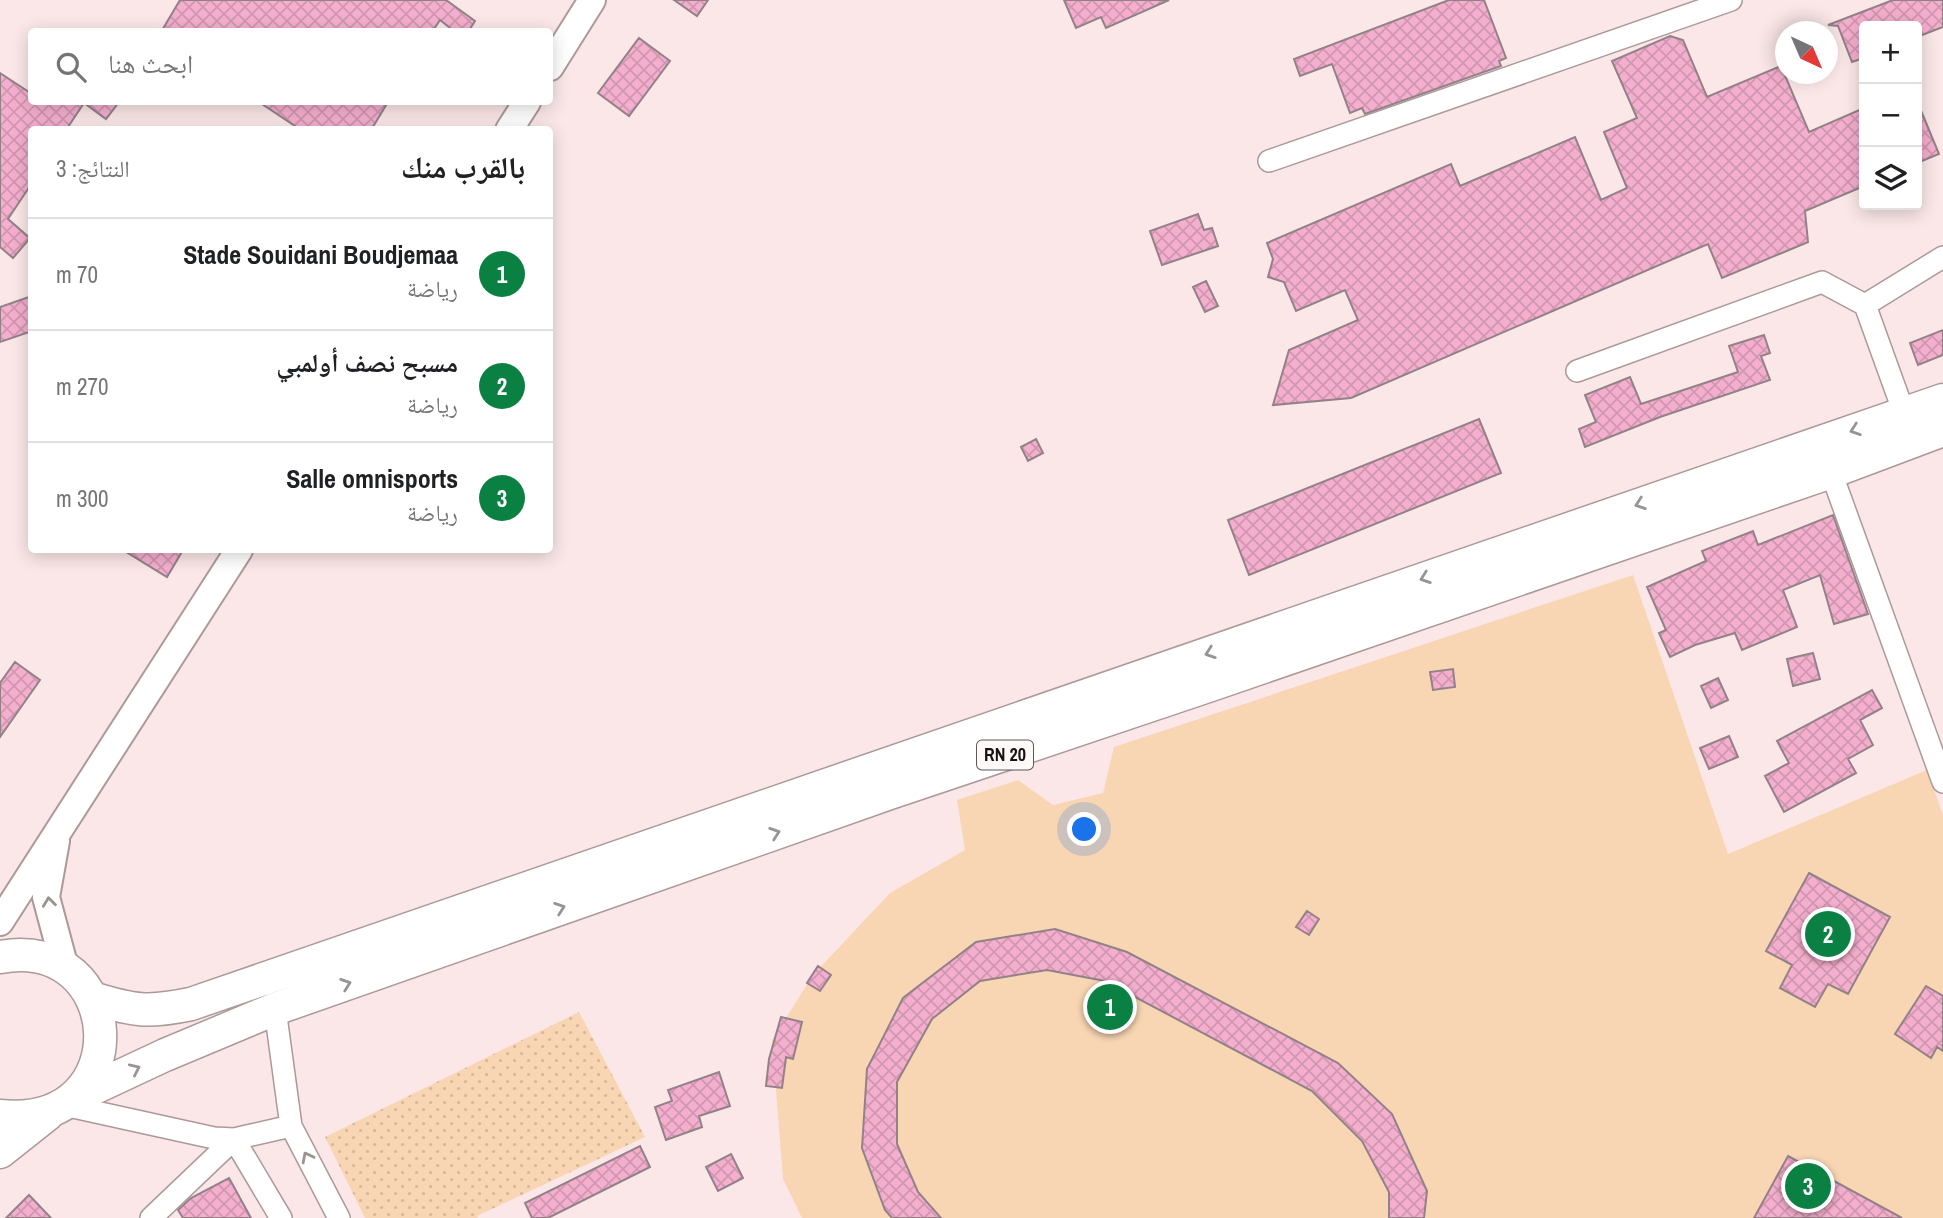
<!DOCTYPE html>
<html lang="ar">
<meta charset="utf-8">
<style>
:root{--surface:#fff;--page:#f6f6f6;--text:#202124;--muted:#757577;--line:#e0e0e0;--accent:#0b8043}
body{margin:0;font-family:"Archivo Narrow","Noto Naskh Arabic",sans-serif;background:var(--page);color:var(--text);direction:rtl}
.controls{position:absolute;right:21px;top:21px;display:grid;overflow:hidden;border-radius:7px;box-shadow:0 4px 18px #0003}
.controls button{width:63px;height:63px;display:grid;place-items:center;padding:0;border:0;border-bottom:2px solid var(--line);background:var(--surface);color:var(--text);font:35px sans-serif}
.compass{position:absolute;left:1775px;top:21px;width:63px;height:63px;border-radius:50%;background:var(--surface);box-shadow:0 4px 18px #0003;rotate:136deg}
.you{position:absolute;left:1085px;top:830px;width:24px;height:24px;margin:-18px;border:5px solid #fff;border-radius:50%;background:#1a73e8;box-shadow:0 0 0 10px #1a73e833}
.badge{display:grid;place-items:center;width:46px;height:46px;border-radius:50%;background:var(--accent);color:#fff;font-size:23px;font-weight:700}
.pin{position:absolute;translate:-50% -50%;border:4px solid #fff;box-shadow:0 2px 7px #0006}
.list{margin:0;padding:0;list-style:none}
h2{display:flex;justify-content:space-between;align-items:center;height:91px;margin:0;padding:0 28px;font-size:30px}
h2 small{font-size:23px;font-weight:400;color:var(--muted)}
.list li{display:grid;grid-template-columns:46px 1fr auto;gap:21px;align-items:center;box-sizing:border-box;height:112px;padding:0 28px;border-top:2px solid var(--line)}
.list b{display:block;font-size:26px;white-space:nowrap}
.list p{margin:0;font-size:23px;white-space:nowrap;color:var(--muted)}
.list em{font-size:23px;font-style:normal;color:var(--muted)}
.icon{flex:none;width:38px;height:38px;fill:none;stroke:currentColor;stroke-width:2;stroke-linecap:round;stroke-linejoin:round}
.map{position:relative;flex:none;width:1943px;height:1218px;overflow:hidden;direction:ltr}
.search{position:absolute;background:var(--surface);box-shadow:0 4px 18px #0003;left:28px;top:28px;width:525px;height:77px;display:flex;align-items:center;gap:18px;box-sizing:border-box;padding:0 24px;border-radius:7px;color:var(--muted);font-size:26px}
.panel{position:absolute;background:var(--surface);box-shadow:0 4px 18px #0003;left:28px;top:126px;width:525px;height:427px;border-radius:7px;direction:rtl}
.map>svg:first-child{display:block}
</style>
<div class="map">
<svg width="1943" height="1218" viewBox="0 0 1943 1218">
<defs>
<pattern id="park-dots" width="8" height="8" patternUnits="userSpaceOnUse" patternTransform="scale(1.75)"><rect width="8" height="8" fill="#f9d6b3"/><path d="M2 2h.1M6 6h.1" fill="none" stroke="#d5b799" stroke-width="1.8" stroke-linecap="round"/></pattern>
<pattern id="building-cross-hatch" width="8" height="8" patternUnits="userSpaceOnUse" patternTransform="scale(1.75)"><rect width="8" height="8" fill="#f5afce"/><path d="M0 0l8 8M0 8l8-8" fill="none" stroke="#d196b0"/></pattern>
</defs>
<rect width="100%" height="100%" fill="#fbe7e8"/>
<path fill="#f9d6b3" d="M1633 575 1728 854 1927 770 1943 815V1218H802L783 1179 772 1040 813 975 890 893 965 850 957 800 1018 780 1053 805 1103 793 1114 747Z"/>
<path fill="url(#park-dots)" d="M579 1012 645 1137 477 1216 478 1218H365L325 1137Z"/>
<path fill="url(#building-cross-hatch)" stroke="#928288" stroke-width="2" d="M180 0H446L475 21 468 32H455L440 20 432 32H161Z
M674 0H708L697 16Z
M1064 0H1169L1106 28 1101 17 1076 28Z
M1449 0H1484L1506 58 1499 61 1501 66 1365 114 1362 108 1350 113 1332 64 1300 76 1294 59Z
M1893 0H1943V27L1917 37V26H1864V58L1852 62 1838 26 1828 25Z
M1670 36 1683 40 1707 97 1781 66 1809 132 1864 108V186L1805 211 1808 242 1722 278 1708 244 1351 398 1273 405 1289 350 1358 320 1345 290 1296 311 1284 282 1268 277 1273 259 1267 243 1451 164 1460 186 1575 137 1601 200 1627 188 1604 132 1637 118 1612 61Z
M639 38 670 61 629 116 598 93Z
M0 73 32 94V102H119L106 119 84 103 66 130H32V183L8 219 30 238 13 258 0 247Z
M1917 101 1939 154 1917 163Z
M259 102H388L371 130H301Z
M1198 214 1204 230 1212 228 1218 246 1162 265 1150 231Z
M1206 281 1218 306 1205 312 1193 287Z
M32 296V331L0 342V307Z
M1943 330V355L1918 365 1910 343Z
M1764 335 1770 353 1761 356 1770 380 1660 417 1585 447 1579 429 1596 422 1585 395 1630 377 1641 404 1738 372 1729 346Z
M1479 419 1501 473 1249 575 1228 520Z
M1036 439 1043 453 1028 461 1021 447Z
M1833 515 1868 614 1834 624 1820 575 1783 590 1797 627 1742 650 1735 633 1695 645 1670 657 1659 633 1666 630 1647 587 1706 561 1702 551 1753 531 1758 545Z
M123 550H183L167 577Z
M1813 653 1820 679 1793 686 1787 659Z
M15 662 40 680 0 737V683Z
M1453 669 1455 687 1433 690 1430 672Z
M1718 678 1728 700 1711 708 1701 686Z
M1872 690 1882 708 1860 720 1873 745 1848 759 1856 773 1784 812 1765 776 1789 763 1777 741Z
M1729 736 1738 757 1709 769 1700 748Z
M1809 873 1890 917 1848 994 1828 984 1815 1007 1780 988 1792 965 1766 951Z
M1307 911 1319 919 1309 935 1296 927Z
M1055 929 1127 952 1338 1063 1392 1114 1427 1191 1424 1218H1389V1192L1362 1141 1312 1091 1105 981 1047 970 980 981 932 1019 897 1082V1144L918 1192 941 1218H892L885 1210 862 1148 867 1069 903 998 976 942Z
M818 966 831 975 820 991 807 983Z
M1926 986 1943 996V1051L1937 1047 1931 1058 1895 1034Z
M781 1017 802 1022 793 1059 786 1057 782 1088 766 1086 769 1059Z
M719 1072 730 1106 699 1116 702 1127 666 1140 655 1107 672 1101 668 1090Z
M640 1146 650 1167 548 1218H532L525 1203Z
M731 1154 743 1178 718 1191 706 1167Z
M1788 1156 1902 1218H1754Z
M229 1178 251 1218H183L178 1210 191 1198Z
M29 1195 51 1218H6Z"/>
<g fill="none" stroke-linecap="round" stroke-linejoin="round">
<g stroke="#ac999a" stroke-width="24">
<path id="minor" d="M1269 161 1731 0
M1577 371 1822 282 1865 305
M1904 413 1865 305 1943 257
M1831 472 1943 782
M275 1009 291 1126 339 1218
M64 1105 214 1138 234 1139 291 1126
M234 1139 281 1218
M151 1218 234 1139"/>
</g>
<g stroke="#ac999a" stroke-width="30">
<path id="major" d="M550 67 592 0
M509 130 527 102
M56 841 46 897 65 968
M0 922 239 550"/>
</g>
<g stroke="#ac999a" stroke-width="35">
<path id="highway" d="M0 957C126 933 141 1130 0 1116
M92 998C134 1011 148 1013 191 1004L1943 400
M73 1098 165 1055 275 1009 890 793 1208 686 1831 472 1943 430
M0 1152 48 1114"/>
</g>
<use href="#minor" stroke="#fff" stroke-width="21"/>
<use href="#major" stroke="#fff" stroke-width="26"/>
<use href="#highway" stroke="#fff" stroke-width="32"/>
</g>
<defs><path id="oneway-chevron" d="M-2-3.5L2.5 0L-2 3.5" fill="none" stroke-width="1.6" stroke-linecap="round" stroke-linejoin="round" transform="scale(1.75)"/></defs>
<g stroke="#989494">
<use href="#oneway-chevron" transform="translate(1855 430) rotate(161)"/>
<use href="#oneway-chevron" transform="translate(1640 504) rotate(161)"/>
<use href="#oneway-chevron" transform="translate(1425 578) rotate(161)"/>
<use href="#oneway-chevron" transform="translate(1210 653) rotate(161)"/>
<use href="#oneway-chevron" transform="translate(775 833) rotate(-19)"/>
<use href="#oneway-chevron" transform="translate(49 902) rotate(-97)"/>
<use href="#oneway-chevron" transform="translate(560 908) rotate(-19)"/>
<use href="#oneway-chevron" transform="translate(346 984) rotate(-19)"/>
<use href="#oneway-chevron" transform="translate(135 1069) rotate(-25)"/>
<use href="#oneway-chevron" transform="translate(307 1157) rotate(-117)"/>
</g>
<g text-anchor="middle" stroke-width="6" stroke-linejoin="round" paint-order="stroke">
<rect fill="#fdf9f9" stroke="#5d5757" stroke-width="2" x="977" y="740.5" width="56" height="29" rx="5"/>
<g font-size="18" font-weight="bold" fill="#191212">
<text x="1005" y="761">RN 20</text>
</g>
</g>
</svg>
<div class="controls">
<button>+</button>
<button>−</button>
<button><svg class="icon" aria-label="layers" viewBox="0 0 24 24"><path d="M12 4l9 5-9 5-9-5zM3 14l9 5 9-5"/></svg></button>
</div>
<svg class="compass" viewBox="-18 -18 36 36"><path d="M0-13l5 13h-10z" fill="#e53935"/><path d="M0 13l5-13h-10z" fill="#757577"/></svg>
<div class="you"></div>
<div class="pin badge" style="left:1110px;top:1007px">1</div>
<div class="pin badge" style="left:1828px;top:934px">2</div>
<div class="pin badge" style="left:1808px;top:1186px">3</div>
<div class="search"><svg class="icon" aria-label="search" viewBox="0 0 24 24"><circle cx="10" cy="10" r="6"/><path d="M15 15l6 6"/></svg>ابحث هنا</div>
<section class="panel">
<h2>بالقرب منك<small>النتائج: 3</small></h2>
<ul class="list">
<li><span class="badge">1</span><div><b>Stade Souidani Boudjemaa</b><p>رياضة</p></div><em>70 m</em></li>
<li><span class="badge">2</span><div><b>مسبح نصف أولمبي</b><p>رياضة</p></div><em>270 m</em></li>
<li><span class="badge">3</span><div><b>Salle omnisports</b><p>رياضة</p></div><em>300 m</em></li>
</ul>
</section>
</div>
